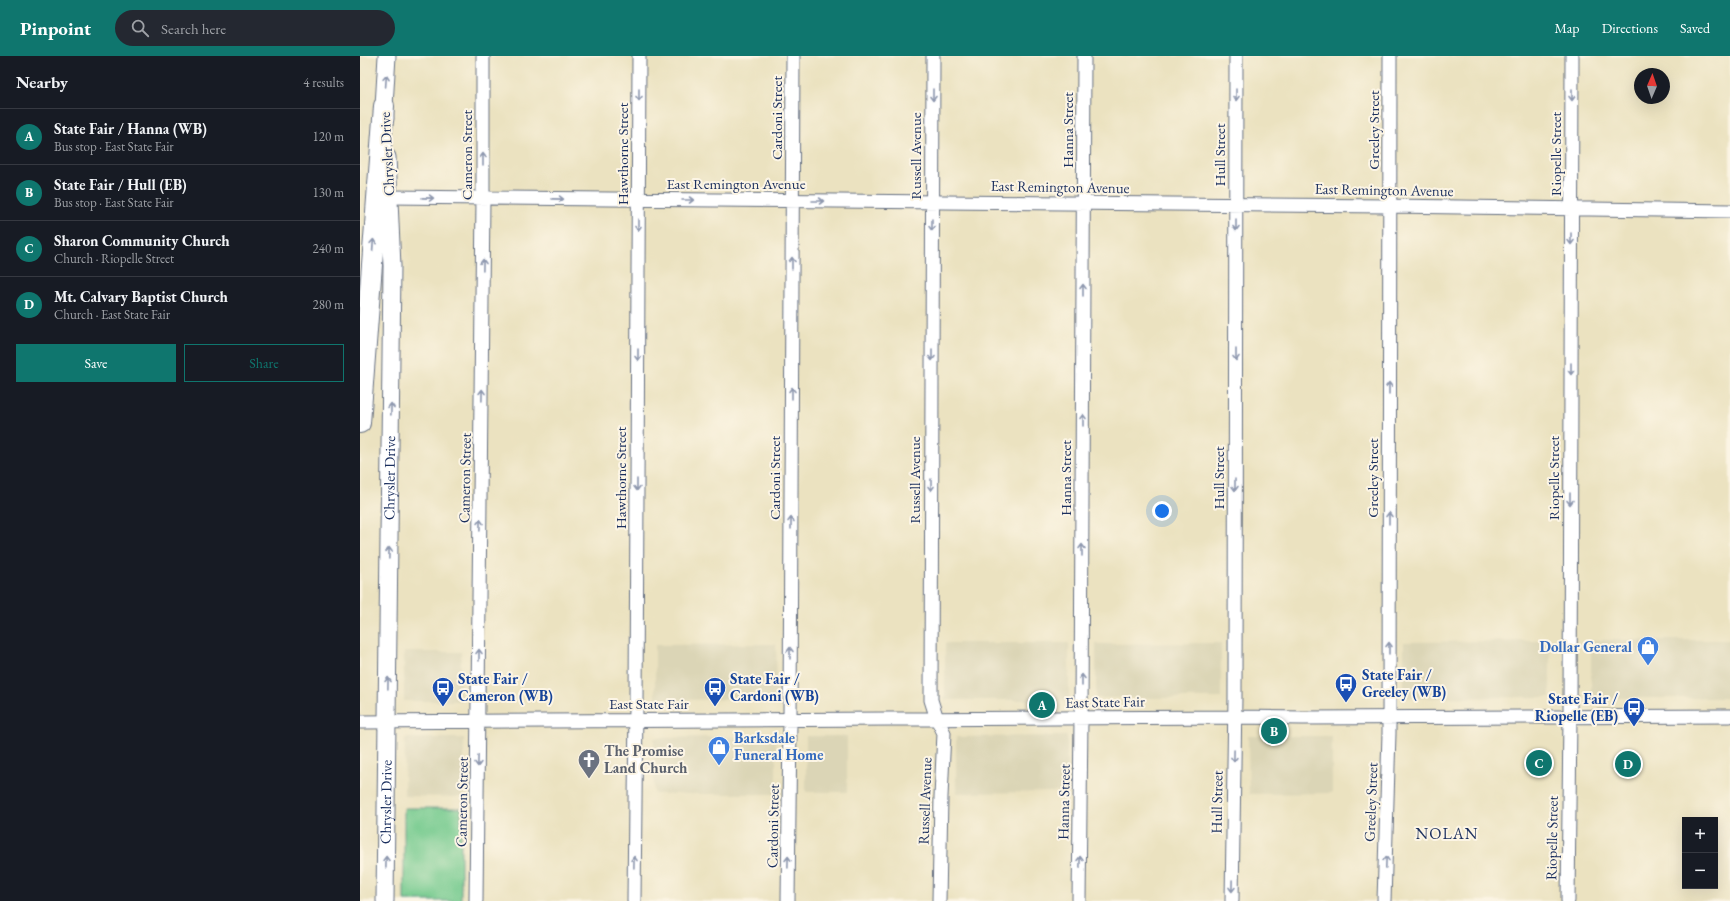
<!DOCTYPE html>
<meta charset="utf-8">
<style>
:root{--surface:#171b24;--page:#242831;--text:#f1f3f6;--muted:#9ea1a6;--line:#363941;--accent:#0f766e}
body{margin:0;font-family:"EB Garamond",serif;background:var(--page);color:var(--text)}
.controls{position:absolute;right:12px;bottom:12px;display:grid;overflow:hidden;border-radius:0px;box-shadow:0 4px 16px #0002}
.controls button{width:36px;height:36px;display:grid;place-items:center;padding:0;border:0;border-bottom:1px solid var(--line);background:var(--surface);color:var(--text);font:20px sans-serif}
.compass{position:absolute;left:1274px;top:12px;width:36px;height:36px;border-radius:50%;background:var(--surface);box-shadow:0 4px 16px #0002;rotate:2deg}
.you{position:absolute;left:802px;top:455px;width:14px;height:14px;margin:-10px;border:3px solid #fff;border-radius:50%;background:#1a73e8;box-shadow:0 0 0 6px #1a73e833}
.badge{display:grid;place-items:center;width:26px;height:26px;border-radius:50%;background:var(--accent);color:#fff;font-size:13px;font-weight:700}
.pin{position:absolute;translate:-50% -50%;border:2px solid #fff;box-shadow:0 1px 4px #0006}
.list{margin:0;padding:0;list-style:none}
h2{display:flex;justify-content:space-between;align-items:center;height:52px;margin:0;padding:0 16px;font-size:17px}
h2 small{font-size:13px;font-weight:400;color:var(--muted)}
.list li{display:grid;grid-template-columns:26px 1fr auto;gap:12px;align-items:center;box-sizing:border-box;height:56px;padding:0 16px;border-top:1px solid var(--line)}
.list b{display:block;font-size:15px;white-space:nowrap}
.list p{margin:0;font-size:13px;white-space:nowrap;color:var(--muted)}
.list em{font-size:13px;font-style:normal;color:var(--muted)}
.actions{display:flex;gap:8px;padding:12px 16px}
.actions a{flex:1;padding:9px 0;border:1px solid var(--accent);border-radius:0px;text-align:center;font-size:14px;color:var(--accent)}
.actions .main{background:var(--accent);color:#fff}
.icon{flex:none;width:22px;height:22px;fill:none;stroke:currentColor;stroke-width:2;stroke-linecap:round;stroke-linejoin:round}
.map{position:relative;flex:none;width:1370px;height:845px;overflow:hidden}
header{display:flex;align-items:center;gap:24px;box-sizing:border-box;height:56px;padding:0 20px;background:var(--accent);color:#fff}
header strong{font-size:19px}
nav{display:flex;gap:22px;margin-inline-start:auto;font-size:14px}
.search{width:280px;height:36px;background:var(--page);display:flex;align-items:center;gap:10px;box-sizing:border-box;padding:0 14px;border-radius:22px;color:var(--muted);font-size:15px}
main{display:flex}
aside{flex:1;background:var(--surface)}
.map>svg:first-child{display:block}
</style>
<header>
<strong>Pinpoint</strong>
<div class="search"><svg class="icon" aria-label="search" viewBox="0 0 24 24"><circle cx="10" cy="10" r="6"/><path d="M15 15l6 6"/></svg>Search here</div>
<nav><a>Map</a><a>Directions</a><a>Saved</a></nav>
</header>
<main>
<aside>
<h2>Nearby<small>4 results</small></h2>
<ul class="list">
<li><span class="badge">A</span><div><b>State Fair / Hanna (WB)</b><p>Bus stop · East State Fair</p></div><em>120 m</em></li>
<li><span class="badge">B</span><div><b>State Fair / Hull (EB)</b><p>Bus stop · East State Fair</p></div><em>130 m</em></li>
<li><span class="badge">C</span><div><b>Sharon Community Church</b><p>Church · Riopelle Street</p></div><em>240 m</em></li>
<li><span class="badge">D</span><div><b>Mt. Calvary Baptist Church</b><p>Church · East State Fair</p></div><em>280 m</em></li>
</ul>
<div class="actions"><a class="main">Save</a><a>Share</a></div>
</aside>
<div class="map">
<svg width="1370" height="845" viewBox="0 0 1370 845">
<rect width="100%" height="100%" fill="#fcf5e5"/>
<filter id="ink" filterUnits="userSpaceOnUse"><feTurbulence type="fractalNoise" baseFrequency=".025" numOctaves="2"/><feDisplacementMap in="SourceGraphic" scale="8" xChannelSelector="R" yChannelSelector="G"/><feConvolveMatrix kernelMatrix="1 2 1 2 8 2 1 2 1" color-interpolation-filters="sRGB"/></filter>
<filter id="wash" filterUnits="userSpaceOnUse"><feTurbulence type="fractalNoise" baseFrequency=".012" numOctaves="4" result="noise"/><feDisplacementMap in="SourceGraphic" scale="16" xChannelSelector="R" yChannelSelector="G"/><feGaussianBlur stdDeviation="0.9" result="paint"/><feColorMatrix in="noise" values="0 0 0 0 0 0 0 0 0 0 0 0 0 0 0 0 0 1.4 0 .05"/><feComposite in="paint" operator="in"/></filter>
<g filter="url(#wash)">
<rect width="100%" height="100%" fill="#ebe2c0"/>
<path fill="#dbd5b6" d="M1231 584H1370V642H1231Z
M1190 585V641L1044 642V586Z
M585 587H709V644H585Z
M861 587V642H736V588Z
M416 588 417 643 295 644V589Z
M44 596H101V645H44Z
M416 680V738H294V682Z
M446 680H487V736H446Z
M707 680V736L596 737V681Z
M888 680H972V737L889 738Z
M45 682H104L103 741 44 740Z"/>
<path fill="#75ca8e" stroke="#487c76" d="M44 752H101V845H44Z"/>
</g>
<g filter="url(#ink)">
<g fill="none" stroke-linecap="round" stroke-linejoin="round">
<g stroke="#646e80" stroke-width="15">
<path id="minor" d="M573 0 571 644 577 663 584 677 581 741 579 845
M29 141 1030 150 1370 155
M0 666 874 661 943 662 1370 660
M116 845 123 142V0
M274 845 276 648 279 0
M428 845 430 664 433 0
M719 845 721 663 724 0
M872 845 875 641 876 0
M1024 845 1029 677 1030 0
M1208 845 1210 661 1212 0"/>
</g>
<g stroke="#646e80" stroke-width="19">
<g id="major">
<path d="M25 63 24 50 27 0"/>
<path id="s1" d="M25 845 32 210 27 101"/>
</g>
</g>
<g stroke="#646e80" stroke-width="22">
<path id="highway" d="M0 367 24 50"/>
</g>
<use href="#minor" stroke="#fff" stroke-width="13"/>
<use href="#major" stroke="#fff" stroke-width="17"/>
<use href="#highway" stroke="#fff" stroke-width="20"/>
</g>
<defs><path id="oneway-shaft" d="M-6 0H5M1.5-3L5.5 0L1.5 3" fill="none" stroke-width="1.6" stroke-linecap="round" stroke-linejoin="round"/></defs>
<g stroke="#8d97ae">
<use href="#oneway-shaft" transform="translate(26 25) rotate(-86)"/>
<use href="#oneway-shaft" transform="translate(279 39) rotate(90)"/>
<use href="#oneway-shaft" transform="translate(573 39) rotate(90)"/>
<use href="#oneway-shaft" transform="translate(876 39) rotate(90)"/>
<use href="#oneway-shaft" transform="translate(1212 39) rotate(90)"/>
<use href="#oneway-shaft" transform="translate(123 103) rotate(-90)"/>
<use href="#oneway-shaft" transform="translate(68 142) rotate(1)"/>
<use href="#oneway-shaft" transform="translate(198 143) rotate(1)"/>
<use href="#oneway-shaft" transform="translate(328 144)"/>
<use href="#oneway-shaft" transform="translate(458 145)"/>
<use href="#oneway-shaft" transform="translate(278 169) rotate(90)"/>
<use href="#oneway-shaft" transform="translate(572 169) rotate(90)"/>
<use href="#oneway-shaft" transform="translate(876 169) rotate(90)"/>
<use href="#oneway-shaft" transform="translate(1211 183) rotate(90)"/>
<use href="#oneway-shaft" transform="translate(13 189) rotate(-86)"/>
<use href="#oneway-shaft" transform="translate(432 207) rotate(-90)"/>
<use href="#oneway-shaft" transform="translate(123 209) rotate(-89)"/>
<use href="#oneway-shaft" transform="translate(723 234) rotate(-90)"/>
<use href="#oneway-shaft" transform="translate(278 299) rotate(90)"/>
<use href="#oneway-shaft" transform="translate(572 299) rotate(90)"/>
<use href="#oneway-shaft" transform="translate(876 299) rotate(90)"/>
<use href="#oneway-shaft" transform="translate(1211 313) rotate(90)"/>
<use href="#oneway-shaft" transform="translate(1029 332) rotate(-90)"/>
<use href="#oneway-shaft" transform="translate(432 337) rotate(-90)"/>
<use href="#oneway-shaft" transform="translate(122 339) rotate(-89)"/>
<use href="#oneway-shaft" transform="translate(31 353) rotate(-89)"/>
<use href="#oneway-shaft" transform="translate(723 364) rotate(-90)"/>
<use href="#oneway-shaft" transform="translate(277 429) rotate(90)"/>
<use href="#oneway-shaft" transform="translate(571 429) rotate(90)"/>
<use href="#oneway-shaft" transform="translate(875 429) rotate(90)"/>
<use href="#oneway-shaft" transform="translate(1210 443) rotate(90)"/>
<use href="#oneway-shaft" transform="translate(1029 462) rotate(-90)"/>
<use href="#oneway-shaft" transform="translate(431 467) rotate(-90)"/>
<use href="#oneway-shaft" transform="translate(120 469) rotate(-89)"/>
<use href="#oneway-shaft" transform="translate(722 494) rotate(-90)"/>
<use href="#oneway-shaft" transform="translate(29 497) rotate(-89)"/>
<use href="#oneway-shaft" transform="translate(1029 592) rotate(-90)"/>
<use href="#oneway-shaft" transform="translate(430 597) rotate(-90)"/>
<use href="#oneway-shaft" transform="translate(119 599) rotate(-90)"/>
<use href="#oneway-shaft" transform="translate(722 624) rotate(-90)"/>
<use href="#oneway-shaft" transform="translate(28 627) rotate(-89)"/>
<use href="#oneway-shaft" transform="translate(874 700) rotate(91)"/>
<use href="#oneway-shaft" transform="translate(118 705) rotate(91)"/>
<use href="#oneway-shaft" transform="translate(26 806) rotate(-89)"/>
<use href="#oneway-shaft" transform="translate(274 806) rotate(-89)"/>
<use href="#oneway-shaft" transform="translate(428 806) rotate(-89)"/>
<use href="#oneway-shaft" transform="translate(720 806) rotate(-89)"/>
<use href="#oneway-shaft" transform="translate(1026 806) rotate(-88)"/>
<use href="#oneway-shaft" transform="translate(872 830) rotate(91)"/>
</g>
</g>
<defs>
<g id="shop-pin" transform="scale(1.15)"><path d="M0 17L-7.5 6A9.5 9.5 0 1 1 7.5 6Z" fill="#3f7fe0" stroke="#fcf5e5"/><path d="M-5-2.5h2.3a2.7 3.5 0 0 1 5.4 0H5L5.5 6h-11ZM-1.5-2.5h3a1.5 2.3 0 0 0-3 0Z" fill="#fff"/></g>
<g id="bus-pin" transform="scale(1.15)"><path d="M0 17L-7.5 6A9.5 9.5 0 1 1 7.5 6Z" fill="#1a4fb4" stroke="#fcf5e5"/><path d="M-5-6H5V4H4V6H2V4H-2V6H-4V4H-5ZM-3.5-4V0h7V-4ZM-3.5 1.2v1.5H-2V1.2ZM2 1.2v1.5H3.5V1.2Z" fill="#fff"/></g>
<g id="church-pin" transform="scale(1.15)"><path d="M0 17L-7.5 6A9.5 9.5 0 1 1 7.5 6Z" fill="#6b7280" stroke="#fcf5e5"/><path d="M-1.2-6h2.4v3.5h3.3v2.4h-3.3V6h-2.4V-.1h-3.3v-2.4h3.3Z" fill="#fff"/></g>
</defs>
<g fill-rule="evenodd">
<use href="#shop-pin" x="1288" y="591"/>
<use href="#bus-pin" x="986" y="628"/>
<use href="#bus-pin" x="83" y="632"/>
<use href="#bus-pin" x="355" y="632"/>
<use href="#bus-pin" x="1274" y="652"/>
<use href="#shop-pin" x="359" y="691"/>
<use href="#church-pin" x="229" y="704"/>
</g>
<g text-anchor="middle" stroke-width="4" stroke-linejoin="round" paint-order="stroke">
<g font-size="15" fill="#1b2f5e" stroke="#fcf5e5">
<text transform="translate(417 62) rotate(-90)" y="5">Cardoni Street</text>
<text transform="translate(708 74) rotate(-90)" y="5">Hanna Street</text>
<text transform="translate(1014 74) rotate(-90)" y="5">Greeley Street</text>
<text transform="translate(27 98) rotate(-93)" y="5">Chrysler Drive</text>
<text transform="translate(263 98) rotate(-90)" y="5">Hawthorne Street</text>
<text transform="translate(1196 98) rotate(-90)" y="5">Riopelle Street</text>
<text transform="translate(107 99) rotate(-90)" y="5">Cameron Street</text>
<text transform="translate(860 99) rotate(-90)" y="5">Hull Street</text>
<text transform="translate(556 100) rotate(-90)" y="5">Russell Avenue</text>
<text x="376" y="133">East Remington Avenue</text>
<text transform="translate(700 131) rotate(1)" y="5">East Remington Avenue</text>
<text transform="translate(1024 134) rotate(1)" y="5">East Remington Avenue</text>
<text dy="5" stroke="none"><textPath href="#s1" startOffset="423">Chrysler Drive</textPath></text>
<text transform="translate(105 422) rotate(-89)" y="5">Cameron Street</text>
<text transform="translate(261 422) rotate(-90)" y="5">Hawthorne Street</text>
<text transform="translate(415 422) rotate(-90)" y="5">Cardoni Street</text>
<text transform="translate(706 422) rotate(-90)" y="5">Hanna Street</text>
<text transform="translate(859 422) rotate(-90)" y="5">Hull Street</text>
<text transform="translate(1013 422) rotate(-90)" y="5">Greeley Street</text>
<text transform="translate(1194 422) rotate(-90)" y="5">Riopelle Street</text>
<text transform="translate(555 424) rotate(-90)" y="5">Russell Avenue</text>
<text transform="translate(745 646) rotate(-1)" y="5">East State Fair</text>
<text x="289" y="653">East State Fair</text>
<text transform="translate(565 745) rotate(-88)" y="5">Russell Avenue</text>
<text dy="5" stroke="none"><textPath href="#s1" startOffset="99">Chrysler Drive</textPath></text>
<text transform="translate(102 746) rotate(-89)" y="5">Cameron Street</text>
<text transform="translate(704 746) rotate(-89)" y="5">Hanna Street</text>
<text transform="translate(857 746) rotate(-89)" y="5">Hull Street</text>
<text transform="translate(1011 746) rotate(-88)" y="5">Greeley Street</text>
<text transform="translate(413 770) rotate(-89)" y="5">Cardoni Street</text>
<text transform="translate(1192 782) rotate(-89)" y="5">Riopelle Street</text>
</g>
<g font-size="15" font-weight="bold" fill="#366cbe" stroke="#fcf5e5" text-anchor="end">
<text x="1272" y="596">Dollar General</text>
<text x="374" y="687" text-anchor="start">Barksdale<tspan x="374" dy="17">Funeral Home</tspan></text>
</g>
<g font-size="15" font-weight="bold" fill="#164399" stroke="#fcf5e5" text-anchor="start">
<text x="1002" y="624">State Fair /<tspan x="1002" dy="17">Greeley (WB)</tspan></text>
<text x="98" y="628">State Fair /<tspan x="98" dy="17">Cameron (WB)</tspan></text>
<text x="370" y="628">State Fair /<tspan x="370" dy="17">Cardoni (WB)</tspan></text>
<text x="1258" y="648" text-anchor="end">State Fair /<tspan x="1258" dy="17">Riopelle (EB)</tspan></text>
</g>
<g font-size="15" font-weight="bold" fill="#5b616d" stroke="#fcf5e5" text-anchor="start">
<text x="244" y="700">The Promise<tspan x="244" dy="17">Land Church</tspan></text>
</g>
<g font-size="16" letter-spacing="1" fill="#1b2f5e" stroke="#fcf5e5">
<text x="1087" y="783">NOLAN</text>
</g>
</g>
</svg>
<div class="controls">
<button>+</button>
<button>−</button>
</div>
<svg class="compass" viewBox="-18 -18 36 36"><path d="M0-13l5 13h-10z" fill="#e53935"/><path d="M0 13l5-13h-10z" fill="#9ea1a6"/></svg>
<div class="you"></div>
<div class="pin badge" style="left:682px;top:649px">A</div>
<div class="pin badge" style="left:914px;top:675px">B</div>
<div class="pin badge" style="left:1179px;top:707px">C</div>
<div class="pin badge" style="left:1268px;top:708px">D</div>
</div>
</main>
